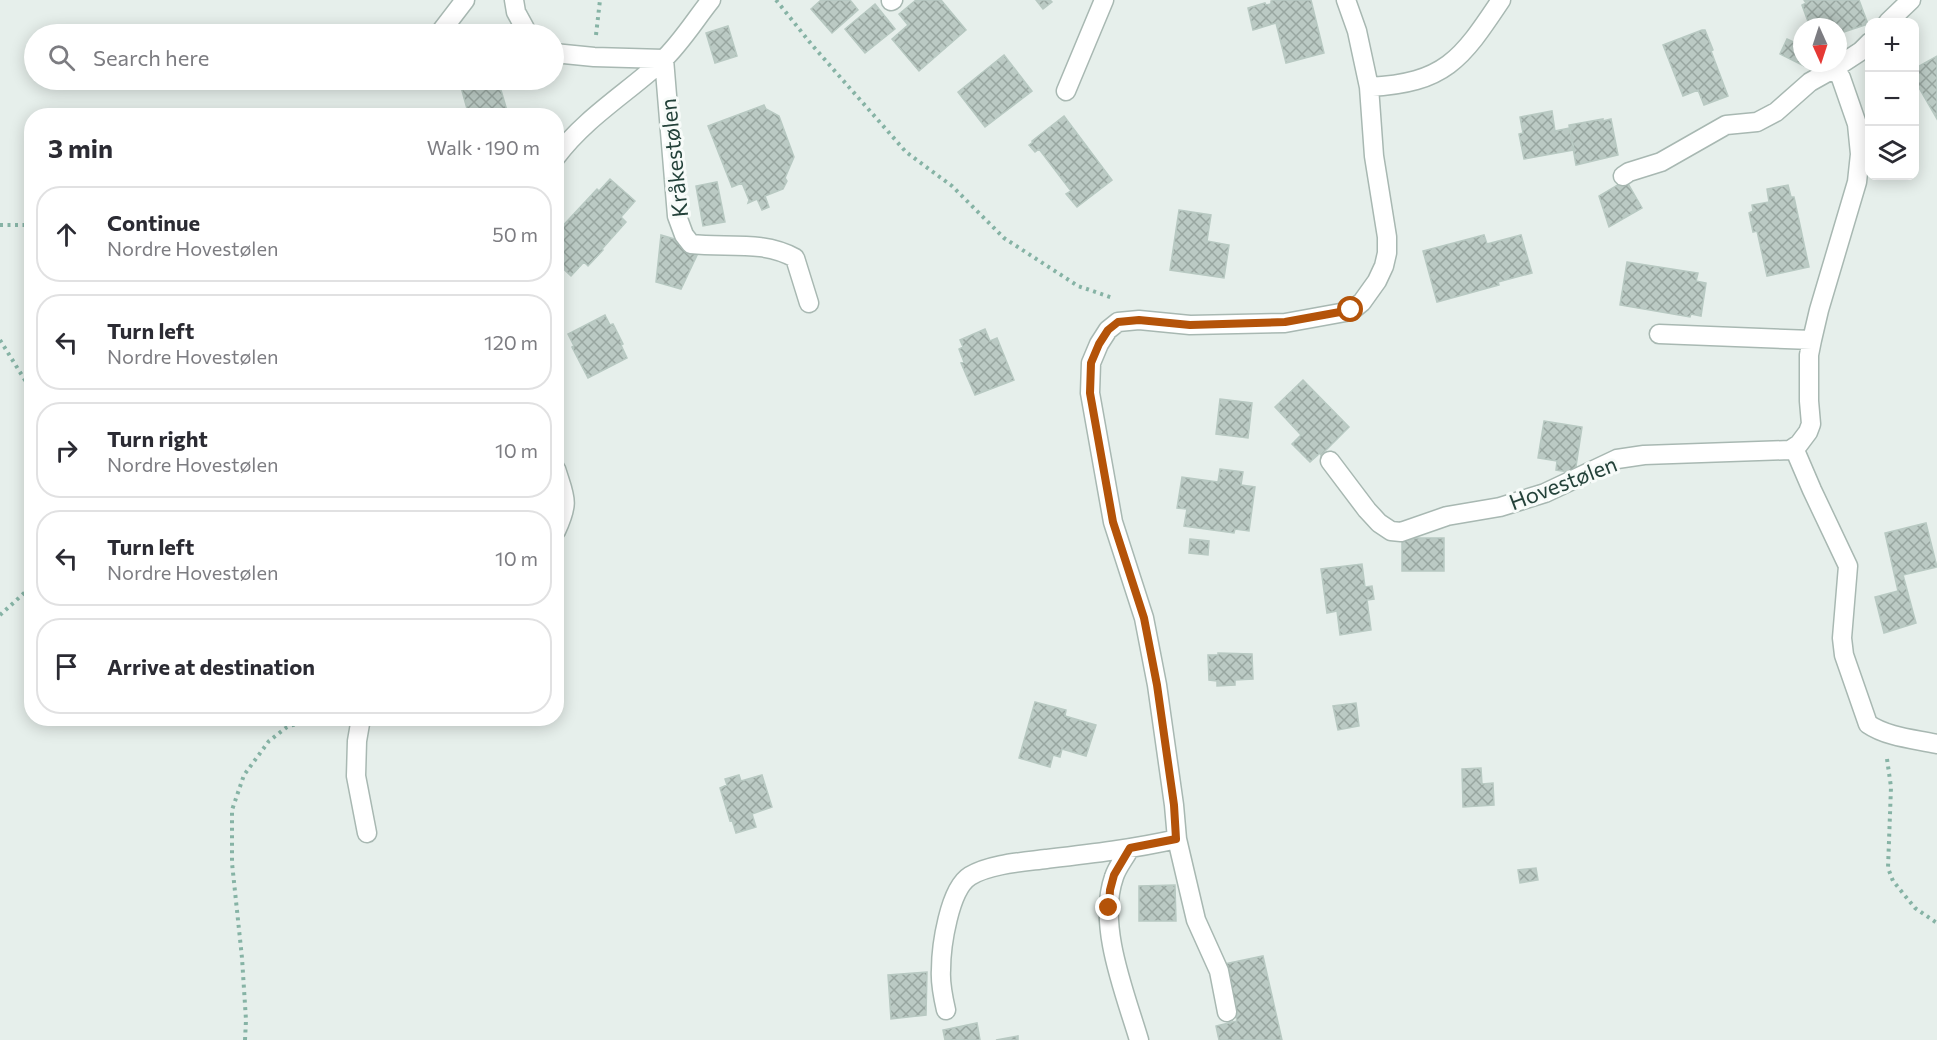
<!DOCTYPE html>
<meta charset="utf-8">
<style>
:root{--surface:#fff;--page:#f2f2f3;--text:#2b2b33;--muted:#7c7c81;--line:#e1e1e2}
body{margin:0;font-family:Commissioner,sans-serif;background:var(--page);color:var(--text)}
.controls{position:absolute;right:18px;top:18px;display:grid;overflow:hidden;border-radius:12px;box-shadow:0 3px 15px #0003}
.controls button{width:54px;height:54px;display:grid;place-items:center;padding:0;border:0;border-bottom:2px solid var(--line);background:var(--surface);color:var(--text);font:30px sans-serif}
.compass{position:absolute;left:1793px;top:18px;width:54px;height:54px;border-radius:50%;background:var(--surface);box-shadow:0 3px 15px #0003;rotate:177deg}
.stop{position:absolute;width:18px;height:18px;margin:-14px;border:4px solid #b45309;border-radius:50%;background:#fff}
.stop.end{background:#b45309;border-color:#fff;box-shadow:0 2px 6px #0008}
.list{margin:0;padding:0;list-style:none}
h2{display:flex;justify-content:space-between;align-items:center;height:78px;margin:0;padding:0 24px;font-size:26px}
h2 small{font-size:20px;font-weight:400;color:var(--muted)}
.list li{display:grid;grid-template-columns:39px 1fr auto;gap:18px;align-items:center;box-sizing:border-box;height:96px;margin:0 12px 12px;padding:0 12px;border:2px solid var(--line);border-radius:24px}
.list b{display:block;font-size:22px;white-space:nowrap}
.list p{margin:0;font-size:20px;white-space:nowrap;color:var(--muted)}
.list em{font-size:20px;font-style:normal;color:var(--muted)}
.icon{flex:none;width:33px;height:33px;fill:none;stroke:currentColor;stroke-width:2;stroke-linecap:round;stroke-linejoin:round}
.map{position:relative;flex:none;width:1937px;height:1040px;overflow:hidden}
.search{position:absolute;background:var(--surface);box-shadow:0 3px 15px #0003;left:24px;top:24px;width:540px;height:66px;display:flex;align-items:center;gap:15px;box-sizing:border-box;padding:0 21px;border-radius:33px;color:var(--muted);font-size:22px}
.panel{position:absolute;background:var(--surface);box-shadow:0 3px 15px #0003;left:24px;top:108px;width:540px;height:618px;border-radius:24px}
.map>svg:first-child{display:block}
</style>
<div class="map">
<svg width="1937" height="1040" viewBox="0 0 1937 1040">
<defs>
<pattern id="building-cross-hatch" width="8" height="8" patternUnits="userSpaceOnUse" patternTransform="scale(1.5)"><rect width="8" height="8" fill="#bbcac4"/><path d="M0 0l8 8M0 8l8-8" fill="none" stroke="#98a6a0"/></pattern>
</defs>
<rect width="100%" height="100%" fill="#e6efeb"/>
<path fill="url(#building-cross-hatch)" stroke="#b8c9c2" stroke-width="1.5" d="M821 0H850L858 10 832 33 811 9Z
M916 0H941L966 30 919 71 892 39 908 25 899 14Z
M1036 0H1050L1052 2 1043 9Z
M1276 0H1311L1324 53 1286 63 1276 23 1253 30 1248 8 1265 3 1266 5 1271 4V1Z
M1804 0H1859L1868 24 1838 34V27H1810L1802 5 1806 3Z
M875 4 895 29 865 53 845 29Z
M728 26 737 56 715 63 706 33Z
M1702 30H1705L1713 50 1711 51 1728 96 1704 105 1698 90 1683 96 1663 45Z
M1787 39 1802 46V63H1805L1804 66 1780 54Z
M1004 55 1032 91 985 127 958 92Z
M1937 56V119L1914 79V69Z
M459 80H498L508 114 469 116Z
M764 105 766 109 779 116 794 157 785 178 787 181 783 189 765 196 769 207 762 210 757 199 748 203 749 200 742 183 732 187 708 126Z
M1552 111 1555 131 1570 128 1574 150 1524 159 1519 134 1523 133 1520 117Z
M1064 116 1112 180 1077 207 1066 194 1071 191 1039 149 1035 152 1029 145 1033 142 1032 141Z
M1603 119V121L1611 119 1618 155 1576 165 1569 125Z
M610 179 635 201 621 217 626 222 602 249 603 250 588 266 584 262 571 276 556 262V233L597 189 599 191Z
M1626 180 1642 208 1609 227 1599 196Z
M717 182 725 222 703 226 696 186Z
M1788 185 1791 197H1794L1809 267 1767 276 1757 231 1753 232 1749 213 1753 211 1752 205 1769 202 1767 189Z
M1179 210 1211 215 1207 241 1229 245 1224 278 1170 270Z
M661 235 688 243 699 251 681 289 656 282Z
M1484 235 1487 244 1521 235 1532 273 1498 282 1499 285 1437 302 1423 251Z
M1627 262 1698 273 1696 281 1706 283 1701 316 1691 314 1690 317 1620 305Z
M605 315 610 325 613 324 623 344 621 345 627 358 588 378 572 347 574 346 568 334Z
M985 329 990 341 997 338 1014 380 975 395 961 363 964 362 959 349 963 347 960 340Z
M1303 380 1349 427 1321 455 1320 453 1310 462 1292 444 1301 435 1275 407Z
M1220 399 1252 403 1248 438 1216 434Z
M1544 421 1582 427 1575 473 1556 470 1557 461 1538 458Z
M1220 469 1243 472 1241 485 1255 487 1249 531 1235 529 1234 533 1184 526 1187 509 1177 508 1182 477 1218 482Z
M1926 523 1937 567 1903 575 1916 623 1884 633 1875 597 1898 591 1885 533Z
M1402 538H1444V571H1402Z
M1190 539 1209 541 1208 555 1189 553Z
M1362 564 1365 587 1372 586 1374 599 1367 600 1371 630 1340 635 1337 611 1327 613 1321 569Z
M1218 653 1252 654 1253 679 1235 680V685L1217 686V681L1209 680 1208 655H1218Z
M1035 702 1066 710 1065 716 1096 725 1086 756 1062 749 1060 757 1053 755 1050 767 1019 758Z
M1356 703 1359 726 1338 730 1333 706Z
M1481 768 1482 784 1493 783 1494 805 1463 807 1462 769Z
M739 775 741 781 762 775 772 807 752 814 756 827 736 833 732 820 730 821 720 788 727 785 725 779Z
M1536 868 1538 880 1520 883 1518 870Z
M1175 885 1176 921H1139V886Z
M1263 956 1282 1040H1219L1216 1026 1237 1021 1224 964Z
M927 972 926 1015 891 1019 888 975Z
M977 1023 980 1040H945L943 1030Z
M1018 1036V1040H996Z"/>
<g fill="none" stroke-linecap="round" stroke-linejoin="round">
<g stroke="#a8b8b2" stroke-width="21">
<path id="minor" d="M514 0 516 12 528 34
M1346 0 1357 31 1369 87C1445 83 1461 60 1501 0
M891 1 893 0
M1888 22 1911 0
M439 34 465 0
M554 53 594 57 664 59 677 216 684 235 691 244C726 248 763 240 795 258L809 303
M1066 91 1104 0
M556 157C585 118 627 93 662 61 681 43 695 20 711 0
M1623 176 1629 172 1661 162 1726 125 1757 122 1776 112 1810 82 1835 68 1861 51 1870 42
M1659 334 1812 340
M1794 448 1812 490 1848 566 1842 638 1844 655 1868 724C1887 737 1914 739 1937 744
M1330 461 1367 510 1379 523 1391 531 1401 532 1447 516 1500 507 1545 493 1617 459 1644 455 1790 450 1799 444 1808 432 1811 424 1809 401V355L1812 340 1819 310 1857 182 1860 154 1857 124 1841 78 1835 68
M556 469C565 498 570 501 556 531
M361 718 357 741 356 776 367 833
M1130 848C1125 858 1117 867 1114 877 1097 925 1125 993 1139 1040
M946 1010C943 997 940 983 941 970 941 947 949 889 970 876 990 864 1023 862 1046 859 1089 854 1133 849 1177 839
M1227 1012 1219 971 1196 920 1177 839 1174 805 1157 685 1144 618 1113 522 1090 393 1091 363 1099 344 1108 330 1118 322 1139 320 1190 325 1285 323 1351 311 1362 302 1377 281 1384 266 1387 253V237L1374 156 1369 87"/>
</g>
<path stroke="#86b3a5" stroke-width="4" stroke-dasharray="3 4.5" stroke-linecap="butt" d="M776 0 812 45 906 152 952 186 1004 238 1078 286 1113 298
M596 35 600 0
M0 225H32
M0 340 28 385 32 412
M0 615 32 586
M1887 759 1891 787 1888 868 1893 881 1915 908 1937 923
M245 1040 246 1020 242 958 232 863V810L244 775 269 741 287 727 314 718"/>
<use href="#minor" stroke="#fff" stroke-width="18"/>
</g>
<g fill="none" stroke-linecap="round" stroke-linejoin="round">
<path stroke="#b45309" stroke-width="8" d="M1109 908 1110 890 1114 875 1130 848 1176 839 1174 805 1157 685 1144 618 1113 522 1090 393 1091 363 1099 344 1108 330 1118 322 1139 320 1190 325 1285 322 1351 310"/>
</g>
<g text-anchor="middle" stroke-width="6" stroke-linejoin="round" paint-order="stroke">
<g font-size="22" fill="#24423a" stroke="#f7fbf9">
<text transform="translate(674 158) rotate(-96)" y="8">Kråkestølen</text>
<text transform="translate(1563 483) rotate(-21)" y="8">Hovestølen</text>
</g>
</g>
</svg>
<div class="controls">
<button>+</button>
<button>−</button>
<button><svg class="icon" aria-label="layers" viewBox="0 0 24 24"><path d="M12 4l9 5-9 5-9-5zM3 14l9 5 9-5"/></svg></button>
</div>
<svg class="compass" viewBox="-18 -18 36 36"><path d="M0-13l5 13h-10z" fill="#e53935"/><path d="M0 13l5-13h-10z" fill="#7c7c81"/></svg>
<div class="stop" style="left:1351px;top:310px"></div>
<div class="stop end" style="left:1109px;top:908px"></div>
<div class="search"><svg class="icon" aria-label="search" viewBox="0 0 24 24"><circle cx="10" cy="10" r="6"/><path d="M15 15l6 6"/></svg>Search here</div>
<section class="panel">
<h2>3 min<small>Walk · 190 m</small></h2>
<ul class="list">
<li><svg class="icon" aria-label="ahead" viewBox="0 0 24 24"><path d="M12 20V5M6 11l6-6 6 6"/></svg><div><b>Continue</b><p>Nordre Hovestølen</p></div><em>50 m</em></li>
<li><svg class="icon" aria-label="left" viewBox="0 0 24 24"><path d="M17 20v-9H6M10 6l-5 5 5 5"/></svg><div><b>Turn left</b><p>Nordre Hovestølen</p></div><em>120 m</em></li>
<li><svg class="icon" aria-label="right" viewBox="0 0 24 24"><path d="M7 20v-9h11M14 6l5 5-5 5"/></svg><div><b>Turn right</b><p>Nordre Hovestølen</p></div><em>10 m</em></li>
<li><svg class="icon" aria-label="left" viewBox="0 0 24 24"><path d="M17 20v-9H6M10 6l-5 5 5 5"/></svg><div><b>Turn left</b><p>Nordre Hovestølen</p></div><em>10 m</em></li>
<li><svg class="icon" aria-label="arrive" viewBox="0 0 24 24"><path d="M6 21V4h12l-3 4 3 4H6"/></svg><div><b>Arrive at destination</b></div></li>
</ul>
</section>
</div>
